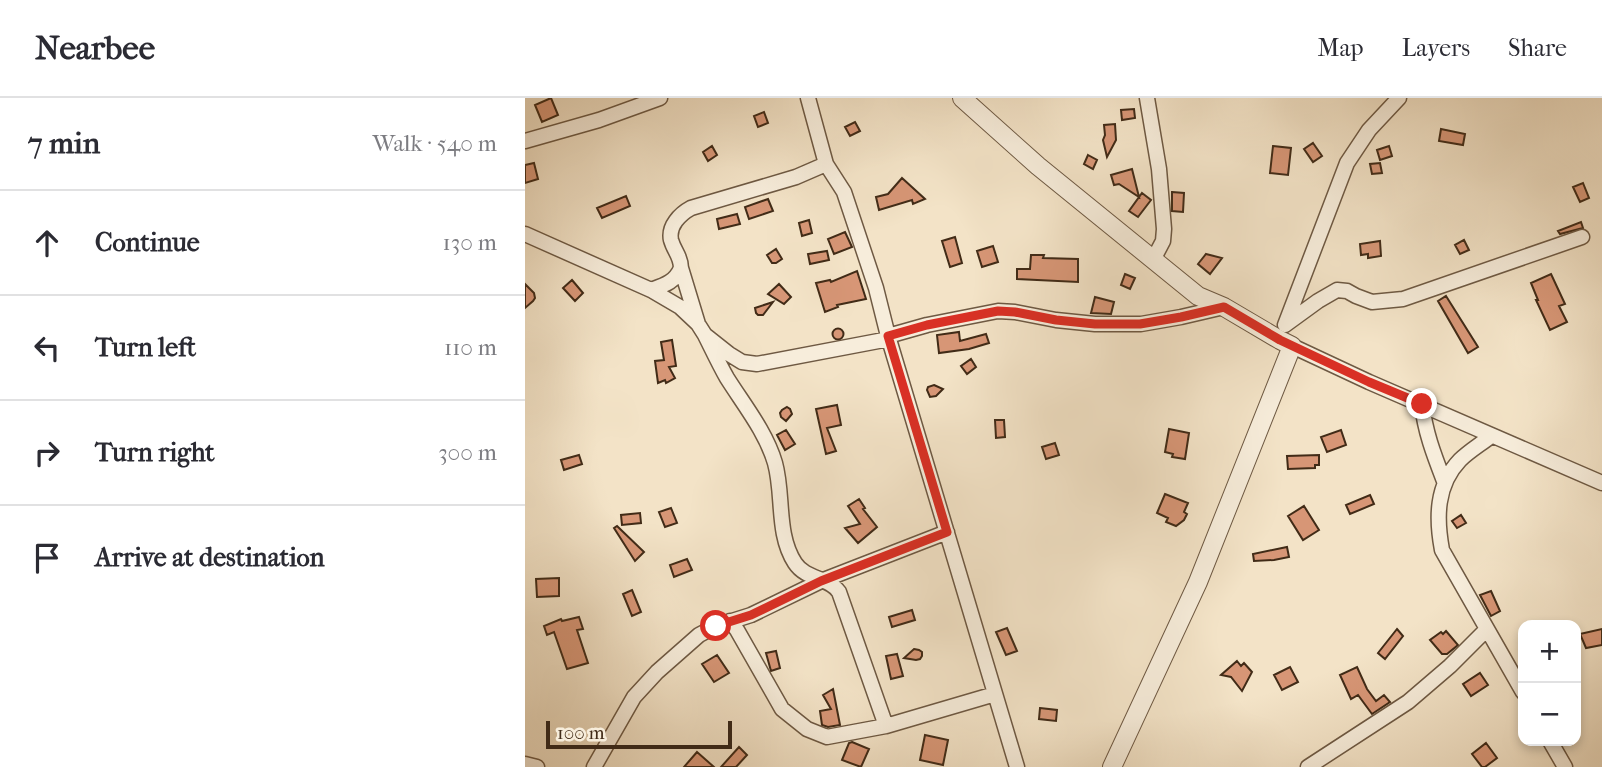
<!DOCTYPE html>
<meta charset="utf-8">
<style>
:root{--surface:#fff;--page:#f7f7f7;--text:#2b2b33;--muted:#7c7c81;--line:#e1e1e2}
body{margin:0;font-family:"IM FELL French Canon",serif;background:var(--page);color:var(--text)}
.controls{position:absolute;right:21px;bottom:21px;display:grid;overflow:hidden;border-radius:14px;box-shadow:0 4px 10px #0003}
.controls button{width:63px;height:63px;display:grid;place-items:center;padding:0;border:0;border-bottom:2px solid var(--line);background:var(--surface);color:var(--text);font:35px sans-serif}
.scale{position:absolute;left:21px;bottom:18px;width:186px;box-sizing:border-box;padding-left:7px;border:4px solid #412b17;border-top:0;font-size:19px;line-height:24px;white-space:nowrap;color:#412b17;-webkit-text-stroke:5px #f7eddb;paint-order:stroke}
.stop{position:absolute;width:21px;height:21px;margin:-16px;border:5px solid #d93025;border-radius:50%;background:#fff}
.stop.end{background:#d93025;border-color:#fff;box-shadow:0 2px 7px #0008}
.list{margin:0;padding:0;list-style:none}
h2{display:flex;justify-content:space-between;align-items:center;height:91px;margin:0;padding:0 28px;font-size:30px}
h2 small{font-size:23px;font-weight:400;color:var(--muted)}
.list li{display:grid;grid-template-columns:46px 1fr auto;gap:21px;align-items:center;box-sizing:border-box;height:105px;padding:0 28px;border-top:2px solid var(--line)}
.list b{display:block;font-size:26px;white-space:nowrap}
.list em{font-size:23px;font-style:normal;color:var(--muted)}
.icon{flex:none;width:38px;height:38px;fill:none;stroke:currentColor;stroke-width:2;stroke-linecap:round;stroke-linejoin:round}
.map{position:relative;flex:none;width:1077px;height:669px;overflow:hidden}
header{display:flex;align-items:center;gap:42px;box-sizing:border-box;height:98px;padding:0 35px;background:var(--surface);border-bottom:2px solid var(--line)}
header strong{font-size:33px}
nav{display:flex;gap:38px;margin-inline-start:auto;font-size:24px}
main{display:flex}
aside{flex:1;background:var(--surface)}
.map>svg:first-child{display:block}
</style>
<header>
<strong>Nearbee</strong>
<nav><a>Map</a><a>Layers</a><a>Share</a></nav>
</header>
<main>
<aside>
<h2>7 min<small>Walk · 540 m</small></h2>
<ul class="list">
<li><svg class="icon" aria-label="ahead" viewBox="0 0 24 24"><path d="M12 20V5M6 11l6-6 6 6"/></svg><div><b>Continue</b></div><em>130 m</em></li>
<li><svg class="icon" aria-label="left" viewBox="0 0 24 24"><path d="M17 20v-9H6M10 6l-5 5 5 5"/></svg><div><b>Turn left</b></div><em>110 m</em></li>
<li><svg class="icon" aria-label="right" viewBox="0 0 24 24"><path d="M7 20v-9h11M14 6l5 5-5 5"/></svg><div><b>Turn right</b></div><em>300 m</em></li>
<li><svg class="icon" aria-label="arrive" viewBox="0 0 24 24"><path d="M6 21V4h12l-3 4 3 4H6"/></svg><div><b>Arrive at destination</b></div></li>
</ul>
</aside>
<div class="map">
<svg width="1077" height="669" viewBox="0 0 1077 669">
<rect width="100%" height="100%" fill="#f3e3c7"/>
<filter id="stains"><feTurbulence type="fractalNoise" baseFrequency=".00286" numOctaves="4"/><feColorMatrix values="0 0 0 0 .2 0 0 0 0 .09 0 0 0 0 .02 0 0 0 .5 -.17"/></filter>
<radialGradient id="worn" r=".72"><stop offset=".6" stop-color="#630" stop-opacity="0"/><stop offset="1" stop-color="#630" stop-opacity=".3"/></radialGradient>
<path fill="#d79676" stroke="#412b17" stroke-width="2" d="M26 0 33 17 17 24 10 7Z
M609 11 610 20 597 22 596 12Z
M239 14 243 25 233 29 229 18Z
M330 24 335 33 325 38 320 29Z
M590 26 591 42 582 59 578 42 580 37 579 27Z
M916 31 940 36 938 47 914 43Z
M788 45 797 58 788 64 779 51Z
M187 48 192 57 183 63 178 54Z
M748 48 766 50 763 77 745 75Z
M864 48 867 58 855 62 852 52Z
M563 57 572 62 568 71 559 66Z
M9 65 13 81 0 85V67Z
M855 65 857 75 847 76 845 66Z
M607 71 614 99 594 86 589 87 586 77Z
M377 80 400 101 388 106 387 102 354 112 351 99 363 96Z
M1058 85 1064 100 1055 104 1048 89Z
M647 94 659 95 658 114 647 113Z
M617 95 626 102 613 119 604 113Z
M101 98 105 108 77 120 72 110Z
M243 101 248 113 224 121 220 109Z
M212 116 215 126 194 131 192 121Z
M284 122 287 135 277 138 274 125Z
M1056 124 1058 130 1035 136 1033 133Z
M320 134 327 149 309 156 303 141Z
M430 139 437 165 425 169 417 143Z
M939 142 944 152 935 156 930 147Z
M855 143 856 158 843 160V156L836 157 835 146Z
M468 148 473 164 457 169 452 153Z
M251 151 257 161 251 165H247L242 157Z
M302 153 304 162 285 166 283 156Z
M681 156 697 160 685 176 673 166Z
M506 157H519L518 160 553 161V184L492 181V171H505Z
M332 173 341 201 312 207 313 209 300 214 291 185 305 182 306 184Z
M600 176 610 180 605 191 596 187Z
M1026 176 1040 206 1034 208 1042 224 1025 232 1011 202H1013L1006 185Z
M47 182 58 195 50 203 38 190Z
M0 186 9 195 10 200 8 203 0 210Z
M254 186 266 199 259 206 243 196Z
M921 198 953 249 943 255 913 203Z
M570 199 589 204 586 216 566 215Z
M248 204 238 217H233L231 215 230 210Z
M307.5 236a5.5 5.5 0 1 1 11 0a5.5 5.5 0 1 1-11 0Z
M434 234 435 243 461 236 464 245 444 251 414 255 412 237Z
M147 242 151 268 144 269 150 280 141 285 140 282 133 285 130 263 139 262 136 244Z
M446 261 451 269 442 276 436 268Z
M409 287 418 291 411 298 405 299 402 292 403 289Z
M312 307 316 327 302 330 311 353 301 356 291 311Z
M262 309 265 311 267 316 261 323 256 319 255 315 257 312Z
M470 322H479L480 339 471 340Z
M644 331 664 335 660 361 647 359 648 356 640 354Z
M261 332 270 346 260 352 252 337Z
M816 332 821 347 802 354 796 339Z
M530 345 534 357 521 361 517 349Z
M54 357 57 366 39 372 36 362Z
M794 357V367H790V370L763 371 762 358Z
M640 396 663 405 659 414 662 416 659 422 651 428 641 424 643 420 632 415Z
M845 397 849 406 825 416 821 407Z
M334 401 340 410 338 411 352 429 333 445 320 430 335 426 323 408Z
M779 408 794 432 778 442 763 418Z
M146 410 152 425 140 429 134 414Z
M115 415 116 425 97 427 96 417Z
M936 417 941 425 932 430 927 423Z
M92 428 119 454 110 463 89 430Z
M762 449 764 459 749 462 729 463 728 456Z
M162 461 167 472 149 479 145 467Z
M34 480V498L12 499 11 481Z
M107 492 116 514 107 518 98 496Z
M966 493 975 513 966 518 955 497Z
M387 512 390 522 367 529 364 519Z
M54 519 58 531 52 532 63 565 42 571 29 534 22 537 19 528 36 521 37 523Z
M482 530 492 553 481 557 471 534Z
M872 531 878 538 860 561 853 555Z
M1077 531V547L1061 550 1055 536Z
M921 533 933 547 922 556H917L905 542 916 534 918 536Z
M389 551 394 552 397 554V558L395 561 391 562 379 560Z
M251 553 255 570 246 573 241 555Z
M372 556 378 578 366 581 361 558Z
M192 557 204 575 189 584 177 566Z
M712 563 716 568 719 565 727 574 717 593 706 579 696 577Z
M765 569 773 584 757 592 749 577Z
M832 569 842 591 851 603 859 597 865 604 847 616 833 597 826 601 815 577Z
M955 575 963 587 946 598 938 586Z
M308 591 315 627 303 629 297 627 295 613 306 611 298 597Z
M515 610 532 612 531 623 514 621Z
M400 637 423 642 418 667 395 662Z
M327 644 344 651 336 669 317 662 324 645Z
M961 645 972 660 960 669H957L947 656Z
M214 649 222 657 211 669H196Z
M172 654 189 669H159Z"/>
<g fill="none" stroke-linecap="round" stroke-linejoin="round">
<g stroke="#6e5943" stroke-width="17">
<path id="minor" d="M283 0 301 66 319 94 351 190 363 238 492 669
M622 0 634 71 639 131 638 143 628 162
M0 43 74 22 135 0
M301 66 271 79 166 110C155 116 143 128 146 142 149 153 156 158 156 170L173 226 180 237 204 256 217 264 232 266 364 241
M0 136 126 192 155 209 172 225
M126 192C140 187 150 184 156 170
M760 227 793 203 812 192 822 193 831 198 847 204 878 201 1057 139
M760 227 822 65 844 32 874 0
M180 237C187 251 194 266 202 280 219 307 241 334 250 365 259 397 251 436 270 465 281 482 304 479 314 494L361 628 470 596
M363 238 402 227 473 213 490 214 531 222 570 226H616L656 219 699 209
M767 248 844 284 1077 385
M897 306C900 334 909 357 919 383
M966 338C956 346 944 353 935 362 911 387 911 420 917 452L998 594
M205 523 212 532 257 611 282 631 302 639 361 628
M1025 643 1040 669
M0 666 12 669
M69 669 109 599 132 574 174 537 191 528 226 517 296 483 422 434
M783 669 883 604 925 568 962 531"/>
</g>
<g stroke="#6e5943" stroke-width="20">
<path id="tertiary" d="M437 0 513 68 673 198 699 209 755 242 767 248 673 484 587 669"/>
</g>
<use href="#minor" stroke="#f7eddb" stroke-width="14"/>
<use href="#tertiary" stroke="#f7eddb" stroke-width="18"/>
</g>
<g fill="none" stroke-linecap="round" stroke-linejoin="round">
<path stroke="#d93025" stroke-width="9" d="M191 528 226 517 296 483 422 434 363 238 402 227 473 213 490 214 531 222 570 226H615L656 219 699 209 755 242 844 284 897 306"/>
</g>
<rect width="100%" height="100%" filter="url(#stains)"/>
<rect width="100%" height="100%" fill="url(#worn)"/>
</svg>
<div class="controls">
<button>+</button>
<button>−</button>
</div>
<div class="scale">100 m</div>
<div class="stop" style="left:191px;top:528px"></div>
<div class="stop end" style="left:897px;top:306px"></div>
</div>
</main>
